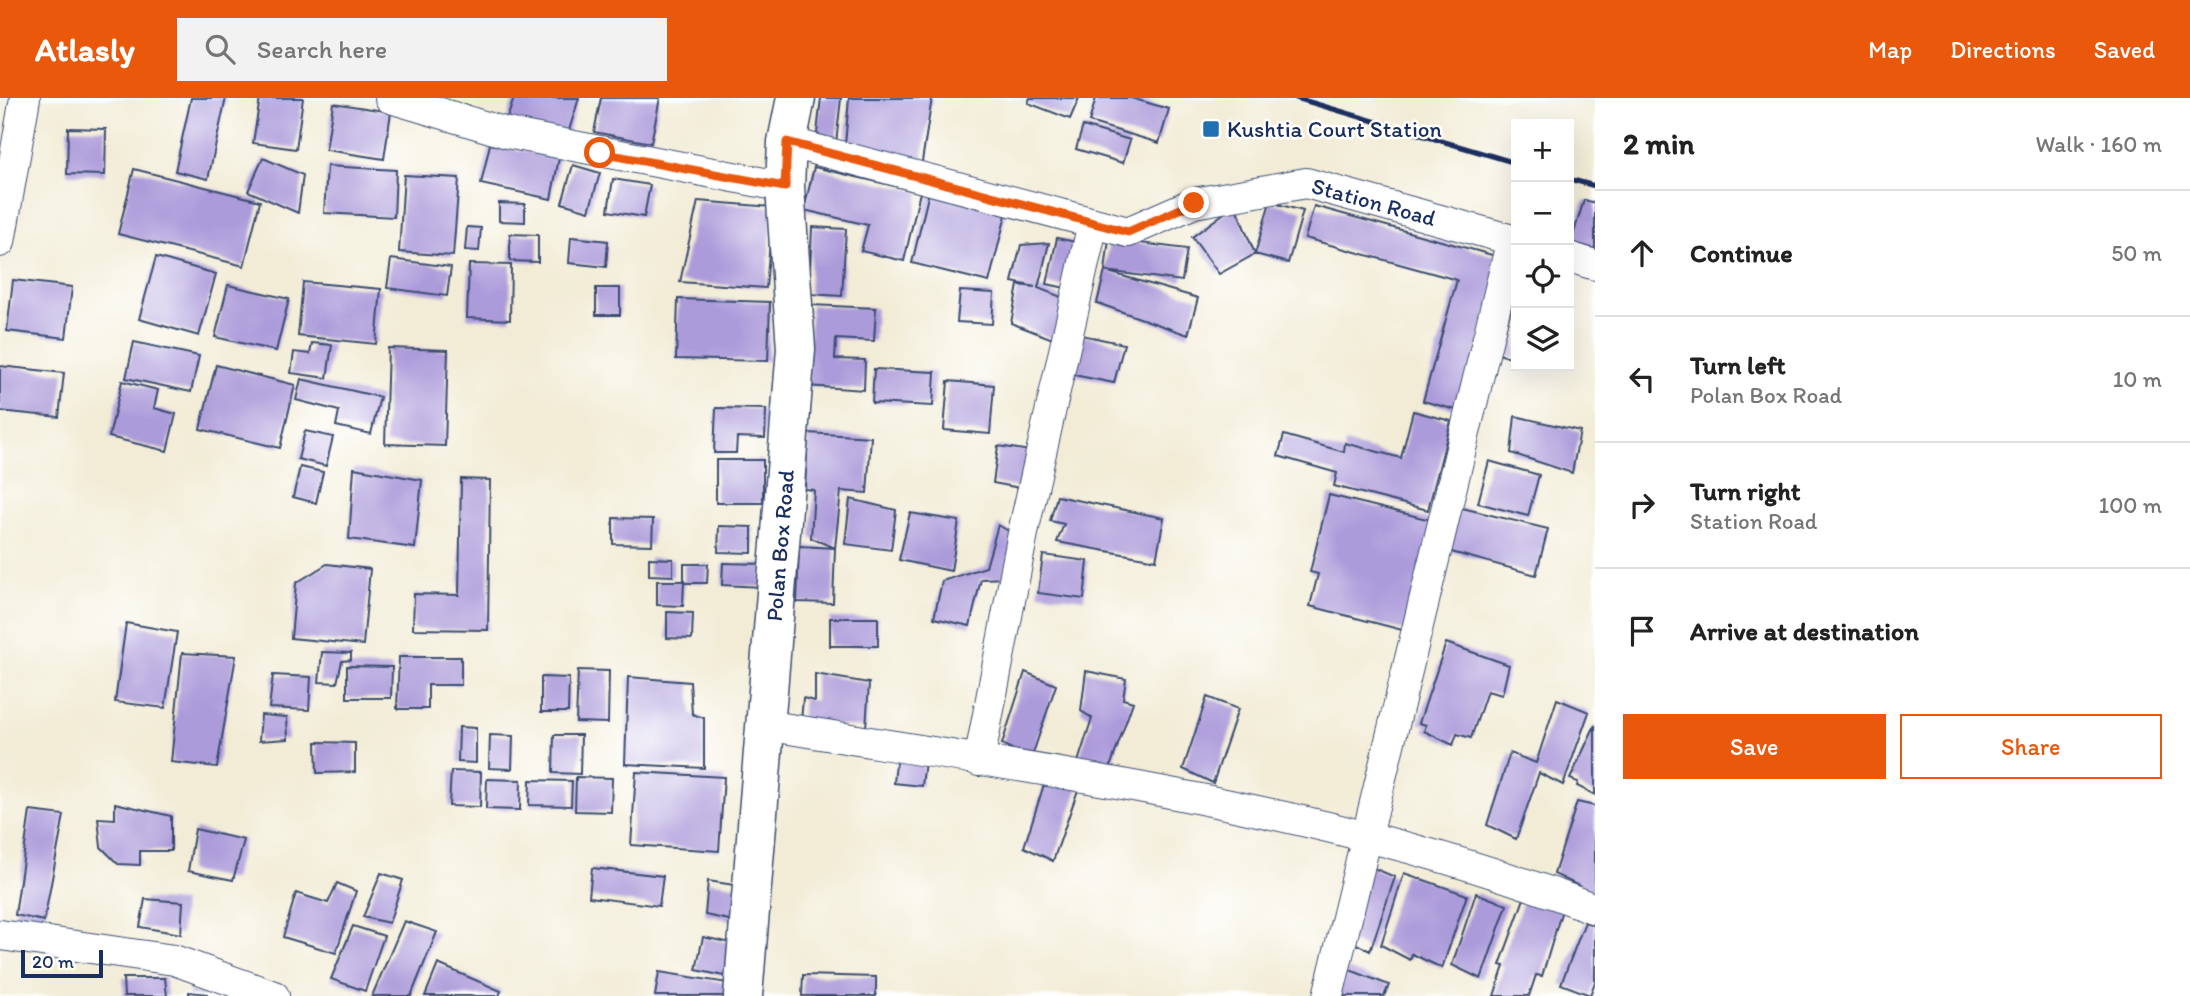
<!DOCTYPE html>
<meta charset="utf-8">
<style>
:root{--surface:#fff;--page:#f2f2f2;--text:#222;--muted:#767676;--line:#e0e0e0;--accent:#ea580c}
body{margin:0;font-family:Itim,sans-serif;background:var(--page);color:var(--text)}
.controls{position:absolute;right:21px;top:21px;display:grid;overflow:hidden;border-radius:0px;box-shadow:0 7px 28px #0002}
.controls button{width:63px;height:63px;display:grid;place-items:center;padding:0;border:0;border-bottom:2px solid var(--line);background:var(--surface);color:var(--text);font:35px sans-serif}
.scale{position:absolute;left:21px;bottom:18px;width:82px;box-sizing:border-box;padding-left:7px;border:4px solid #1b2f5e;border-top:0;font-size:19px;line-height:24px;white-space:nowrap;color:#1b2f5e;-webkit-text-stroke:5px #fff;paint-order:stroke}
.stop{position:absolute;width:21px;height:21px;margin:-16px;border:5px solid #ea580c;border-radius:50%;background:#fff}
.stop.end{background:#ea580c;border-color:#fff;box-shadow:0 2px 7px #0008}
.list{margin:0;padding:0;list-style:none}
h2{display:flex;justify-content:space-between;align-items:center;height:91px;margin:0;padding:0 28px;font-size:30px}
h2 small{font-size:23px;font-weight:400;color:var(--muted)}
.list li{display:grid;grid-template-columns:46px 1fr auto;gap:21px;align-items:center;box-sizing:border-box;height:126px;padding:0 28px;border-top:2px solid var(--line)}
.list b{display:block;font-size:26px;white-space:nowrap}
.list p{margin:0;font-size:23px;white-space:nowrap;color:var(--muted)}
.list em{font-size:23px;font-style:normal;color:var(--muted)}
.actions{display:flex;gap:14px;padding:21px 28px}
.actions a{flex:1;padding:16px 0;border:2px solid var(--accent);border-radius:0px;text-align:center;font-size:24px;color:var(--accent)}
.actions .main{background:var(--accent);color:#fff}
.icon{flex:none;width:38px;height:38px;fill:none;stroke:currentColor;stroke-width:2;stroke-linecap:round;stroke-linejoin:round}
.map{position:relative;flex:none;width:1595px;height:898px;overflow:hidden}
header{display:flex;align-items:center;gap:42px;box-sizing:border-box;height:98px;padding:0 35px;background:var(--accent);color:#fff}
header strong{font-size:33px}
nav{display:flex;gap:38px;margin-inline-start:auto;font-size:24px}
.search{width:490px;height:63px;background:var(--page);display:flex;align-items:center;gap:18px;box-sizing:border-box;padding:0 24px;border-radius:0px;color:var(--muted);font-size:26px}
main{display:flex}
aside{flex:1;background:var(--surface)}
.map>svg:first-child{display:block}
</style>
<header>
<strong>Atlasly</strong>
<div class="search"><svg class="icon" aria-label="search" viewBox="0 0 24 24"><circle cx="10" cy="10" r="6"/><path d="M15 15l6 6"/></svg>Search here</div>
<nav><a>Map</a><a>Directions</a><a>Saved</a></nav>
</header>
<main>
<div class="map">
<svg width="1595" height="898" viewBox="0 0 1595 898">
<rect width="100%" height="100%" fill="#fff"/>
<filter id="ink" filterUnits="userSpaceOnUse"><feTurbulence type="fractalNoise" baseFrequency=".0143" numOctaves="2"/><feDisplacementMap in="SourceGraphic" scale="14" xChannelSelector="R" yChannelSelector="G"/><feConvolveMatrix kernelMatrix="1 2 1 2 8 2 1 2 1" color-interpolation-filters="sRGB"/></filter>
<filter id="wash" filterUnits="userSpaceOnUse"><feTurbulence type="fractalNoise" baseFrequency=".00686" numOctaves="4" result="noise"/><feDisplacementMap in="SourceGraphic" scale="28" xChannelSelector="R" yChannelSelector="G"/><feGaussianBlur stdDeviation="1.57" result="paint"/><feColorMatrix in="noise" values="0 0 0 0 0 0 0 0 0 0 0 0 0 0 0 0 0 1.4 0 .05"/><feComposite in="paint" operator="in"/></filter>
<g filter="url(#wash)">
<rect width="100%" height="100%" fill="#f2ecd6"/>
<g id="blocks">
<path fill="#ac9bda" d="M191 0H226L208 81 175 73Z
M260 0H303L296 51 253 45Z
M514 0H579L567 39 507 21Z
M601 0H660L651 45 594 34Z
M821 0H841L836 46 816 44Z
M849 0H932L921 70 845 48Z
M1030 0H1079L1070 21 1028 5Z
M1096 0H1131L1169 11 1159 45 1089 24Z
M333 5 391 14 384 61 326 52Z
M1083 28 1130 42 1123 65 1076 51Z
M68 30 106 31 105 77 67 76Z
M490 46 559 60 551 101 481 86Z
M263 60 303 77 298 115 248 93Z
M573 67 600 75 589 113 562 105Z
M327 68 396 72 394 119 324 115Z
M814 69 920 94 904 163 861 153 868 127 804 112Z
M134 71 260 103 244 168 118 136Z
M404 77 459 80 453 158 399 154Z
M613 81 650 87 644 119 608 113Z
M929 94 1007 113 989 184 912 165Z
M1584 102 1595 105V151L1571 144Z
M698 103 773 109 766 190 680 184Z
M1270 104 1303 113 1288 165 1255 156Z
M499 105 525 106V124L499 123Z
M1235 107 1255 156 1219 176 1192 139Z
M1314 108 1503 160 1460 313 1423 303 1457 182 1305 140Z
M467 129 481 130 479 153 465 152Z
M812 129 846 131 842 198 809 196Z
M510 136 538 137V164L510 163Z
M571 139 608 143 606 169 569 165Z
M1057 140 1080 145 1070 191 1047 186Z
M1109 141 1187 151 1182 183 1105 173Z
M1049 145 1038 190 1074 204 1063 245 1011 225 1018 187 1035 189 1012 184 1021 147Z
M156 159 216 176 199 238 139 221Z
M391 161 451 169 447 198 387 190Z
M469 166 511 167 510 222 467 220Z
M1105 173 1198 200 1188 237 1097 205Z
M13 182 72 189 66 240 7 233Z
M303 184 381 191 376 246 298 238Z
M228 187 289 201 276 253 215 239Z
M596 190H620V217H596Z
M960 193 994 195 992 226 957 224Z
M678 201 770 204 768 263 676 261Z
M1513 205 1516 206V261L1498 256Z
M811 207 876 210 874 243 836 241 835 261 865 262 864 292 807 288Z
M1077 236 1124 246 1114 285 1069 276Z
M134 244 199 258 191 294 126 280Z
M312 245 332 247 327 280 291 275 294 254 310 256Z
M388 250 448 252 445 348 385 346Z
M216 267 295 287 280 350 200 331Z
M0 268 64 275 59 319 0 313Z
M874 271 935 274 933 308 872 305Z
M301 281 380 299 371 336 336 328 339 313 296 302Z
M122 283 158 292 154 310 176 316 167 353 109 339Z
M948 283 994 287 990 336 944 332Z
M716 310 766 311 765 340 737 339 736 355H714Z
M1413 313 1451 323 1428 412 1334 388 1337 375 1278 358 1284 337 1344 354 1345 345 1401 360Z
M1515 318 1580 333 1572 375 1511 355Z
M305 333 333 339 326 368 298 361Z
M808 335 871 339 867 395 841 393 835 450 811 440 814 392 805 391Z
M998 348 1043 355 1036 393 993 385Z
M716 362H763V405H716Z
M1489 363 1539 377 1528 418 1478 405Z
M300 369 323 374 316 405 293 399Z
M354 370 422 382 415 450 349 441Z
M461 381 490 382 488 532 413 531 414 496 459 497Z
M1329 397 1435 423 1410 534 1310 508 1318 476 1310 474Z
M1057 398 1164 420 1156 462 1057 444 1064 426 1050 423Z
M850 401 896 412 891 452 845 446Z
M1458 409 1548 431 1536 477 1444 452Z
M910 415 959 423 951 473 899 462Z
M613 420 653 421 652 447 613 446Z
M998 427 1014 436 1005 480 981 481 970 528 934 520 942 483 986 469Z
M719 428 752 429V455L718 454Z
M799 448 835 450 833 505 797 504Z
M1043 457 1088 463 1084 501 1038 495Z
M649 460 673 461V478L649 477Z
M723 465 763 466 762 489 722 487Z
M327 466 370 471 363 547 291 540 296 485Z
M684 466H708L707 485H684Z
M657 483H684L683 508 657 507Z
M667 514 693 515 692 541 667 540Z
M830 520H878V548H830Z
M126 525 177 534 165 610 115 604Z
M1446 545 1509 567 1502 597 1487 593 1471 640 1457 636 1453 647 1424 633 1426 627 1419 625Z
M322 554 351 555V562L342 563 337 585 319 584Z
M182 555 236 558 217 669 171 664Z
M399 559H461V587H428V611H397Z
M347 568 392 569 391 600H347Z
M578 572 609 573 608 625 576 624Z
M1086 573 1126 581 1123 601 1133 604 1107 678 1078 664 1092 620 1081 613Z
M1025 574 1056 587 1031 661 1002 646Z
M815 576 869 585 866 630 801 624 803 600 815 603Z
M273 577 311 579 309 612 269 610Z
M541 579 569 580 568 614H541Z
M628 579 690 584 692 616 704 620V670L625 666Z
M1207 599 1238 611 1213 685 1183 671Z
M1557 601 1589 614 1563 687 1539 675 1516 741 1487 727 1510 655 1536 665Z
M261 617 287 619 288 641 259 643Z
M1595 627V697L1577 688 1578 684 1570 681Z
M459 629 476 630V665L458 664Z
M490 637 513 638 512 671 489 670Z
M554 637H581L580 676 553 675Z
M316 644 355 645V674L317 675Z
M898 646 927 647 922 688 894 685Z
M451 673 481 674 480 709 449 708Z
M636 674 724 679 719 753 631 747Z
M1047 677 1079 689 1053 763 1024 749Z
M576 679 612 680 611 714 575 713Z
M487 681 521 682 520 712 486 711Z
M530 682 572 683 571 708 529 707Z
M1577 704 1595 708V802L1578 793 1579 788 1554 776Z
M115 705 171 718V753H140V767L118 766 101 749 98 720 115 721Z
M30 713 64 717 44 823 15 817Z
M195 731 244 742 233 782 188 773Z
M1364 766 1395 779 1370 853 1341 838Z
M592 770 663 778 659 808 589 799Z
M381 775 403 782 389 825 363 819Z
M1404 775 1467 797 1442 870 1412 856 1410 862 1381 847Z
M708 783 741 788 739 824 705 817Z
M337 785 356 793 336 855 283 839 296 795 328 805Z
M1476 795 1507 807 1481 881 1452 867Z
M1525 798 1564 805 1542 878 1536 877 1529 898H1494L1504 868 1500 867Z
M145 801 183 804 181 836 140 829Z
M404 823 437 834 411 898H372Z
M1585 824 1595 828V884L1590 897 1561 886Z
M353 828 384 838 365 893 331 881Z
M703 839 736 846 729 879 696 872Z
M438 866 501 893 499 898H425Z
M1345 870 1389 887 1384 898H1334Z
M659 874 734 886 732 898H655Z
M803 877 876 879V898H802Z
M123 880H165L167 898H124Z
M189 894 207 896V898H189Z"/>
</g>
</g>
<g filter="url(#ink)">
<use href="#blocks" fill-opacity="0" stroke="#3b4b70" stroke-width="2"/>
<g fill="none" stroke-linecap="round" stroke-linejoin="round">
<g stroke="#3b4b70" stroke-width="32">
<g id="minor">
<path d="M390 0 507 35 785 89"/>
<path id="s1" d="M787 44 1128 134 1194 105 1306 85 1516 143"/>
<path d="M0 144 25 0"/>
<path d="M1569 159 1595 167"/>
<path d="M765 627C1042 673 1332 709 1595 811"/>
<path d="M979 663 1024 430 1093 125"/>
<path d="M0 837 174 862 274 898"/>
<path d="M1328 898 1512 141"/>
</g>
</g>
<g stroke="#3b4b70" stroke-width="41">
<g id="major">
<path id="s2" d="M743 898 796 251 785 89 787 44 796 0"/>
</g>
</g>
<use href="#minor" stroke="#fff" stroke-width="30"/>
<use href="#major" stroke="#fff" stroke-width="38"/>
<path stroke="#1b2f5e" stroke-width="5" d="M1296 0 1516 65
M1569 81 1595 88"/>
</g>
</g>
<g fill="none" stroke-linecap="round" stroke-linejoin="round" filter="url(#ink)">
<path stroke="#ea580c" stroke-width="9" d="M600 55 785 89 787 44 1128 134 1194 105"/>
</g>
<rect fill="#1f6fb2" stroke="#fff" stroke-width="2.5" x="1202" y="22" width="18" height="18" rx="3.5"/>
<g text-anchor="middle" stroke-width="5" stroke-linejoin="round" paint-order="stroke">
<g font-size="23" fill="#1b2f5e" stroke="#fff" text-anchor="start">
<text x="1227" y="39">Kushtia Court Station</text>
</g>
<g font-size="23" fill="#1b2f5e" stroke="#fff">
<text dy="8" stroke="none"><textPath href="#s1" startOffset="609">Station Road</textPath></text>
<text dy="8" stroke="none"><textPath href="#s2" startOffset="452">Polan Box Road</textPath></text>
</g>
</g>
</svg>
<div class="controls">
<button>+</button>
<button>−</button>
<button><svg class="icon" aria-label="locate" viewBox="0 0 24 24"><circle cx="12" cy="12" r="6"/><path d="M12 2v4M12 18v4M2 12h4M18 12h4"/></svg></button>
<button><svg class="icon" aria-label="layers" viewBox="0 0 24 24"><path d="M12 4l9 5-9 5-9-5zM3 14l9 5 9-5"/></svg></button>
</div>
<div class="scale">20 m</div>
<div class="stop" style="left:600px;top:55px"></div>
<div class="stop end" style="left:1194px;top:105px"></div>
</div>
<aside>
<h2>2 min<small>Walk · 160 m</small></h2>
<ul class="list">
<li><svg class="icon" aria-label="ahead" viewBox="0 0 24 24"><path d="M12 20V5M6 11l6-6 6 6"/></svg><div><b>Continue</b></div><em>50 m</em></li>
<li><svg class="icon" aria-label="left" viewBox="0 0 24 24"><path d="M17 20v-9H6M10 6l-5 5 5 5"/></svg><div><b>Turn left</b><p>Polan Box Road</p></div><em>10 m</em></li>
<li><svg class="icon" aria-label="right" viewBox="0 0 24 24"><path d="M7 20v-9h11M14 6l5 5-5 5"/></svg><div><b>Turn right</b><p>Station Road</p></div><em>100 m</em></li>
<li><svg class="icon" aria-label="arrive" viewBox="0 0 24 24"><path d="M6 21V4h12l-3 4 3 4H6"/></svg><div><b>Arrive at destination</b></div></li>
</ul>
<div class="actions"><a class="main">Save</a><a>Share</a></div>
</aside>
</main>
